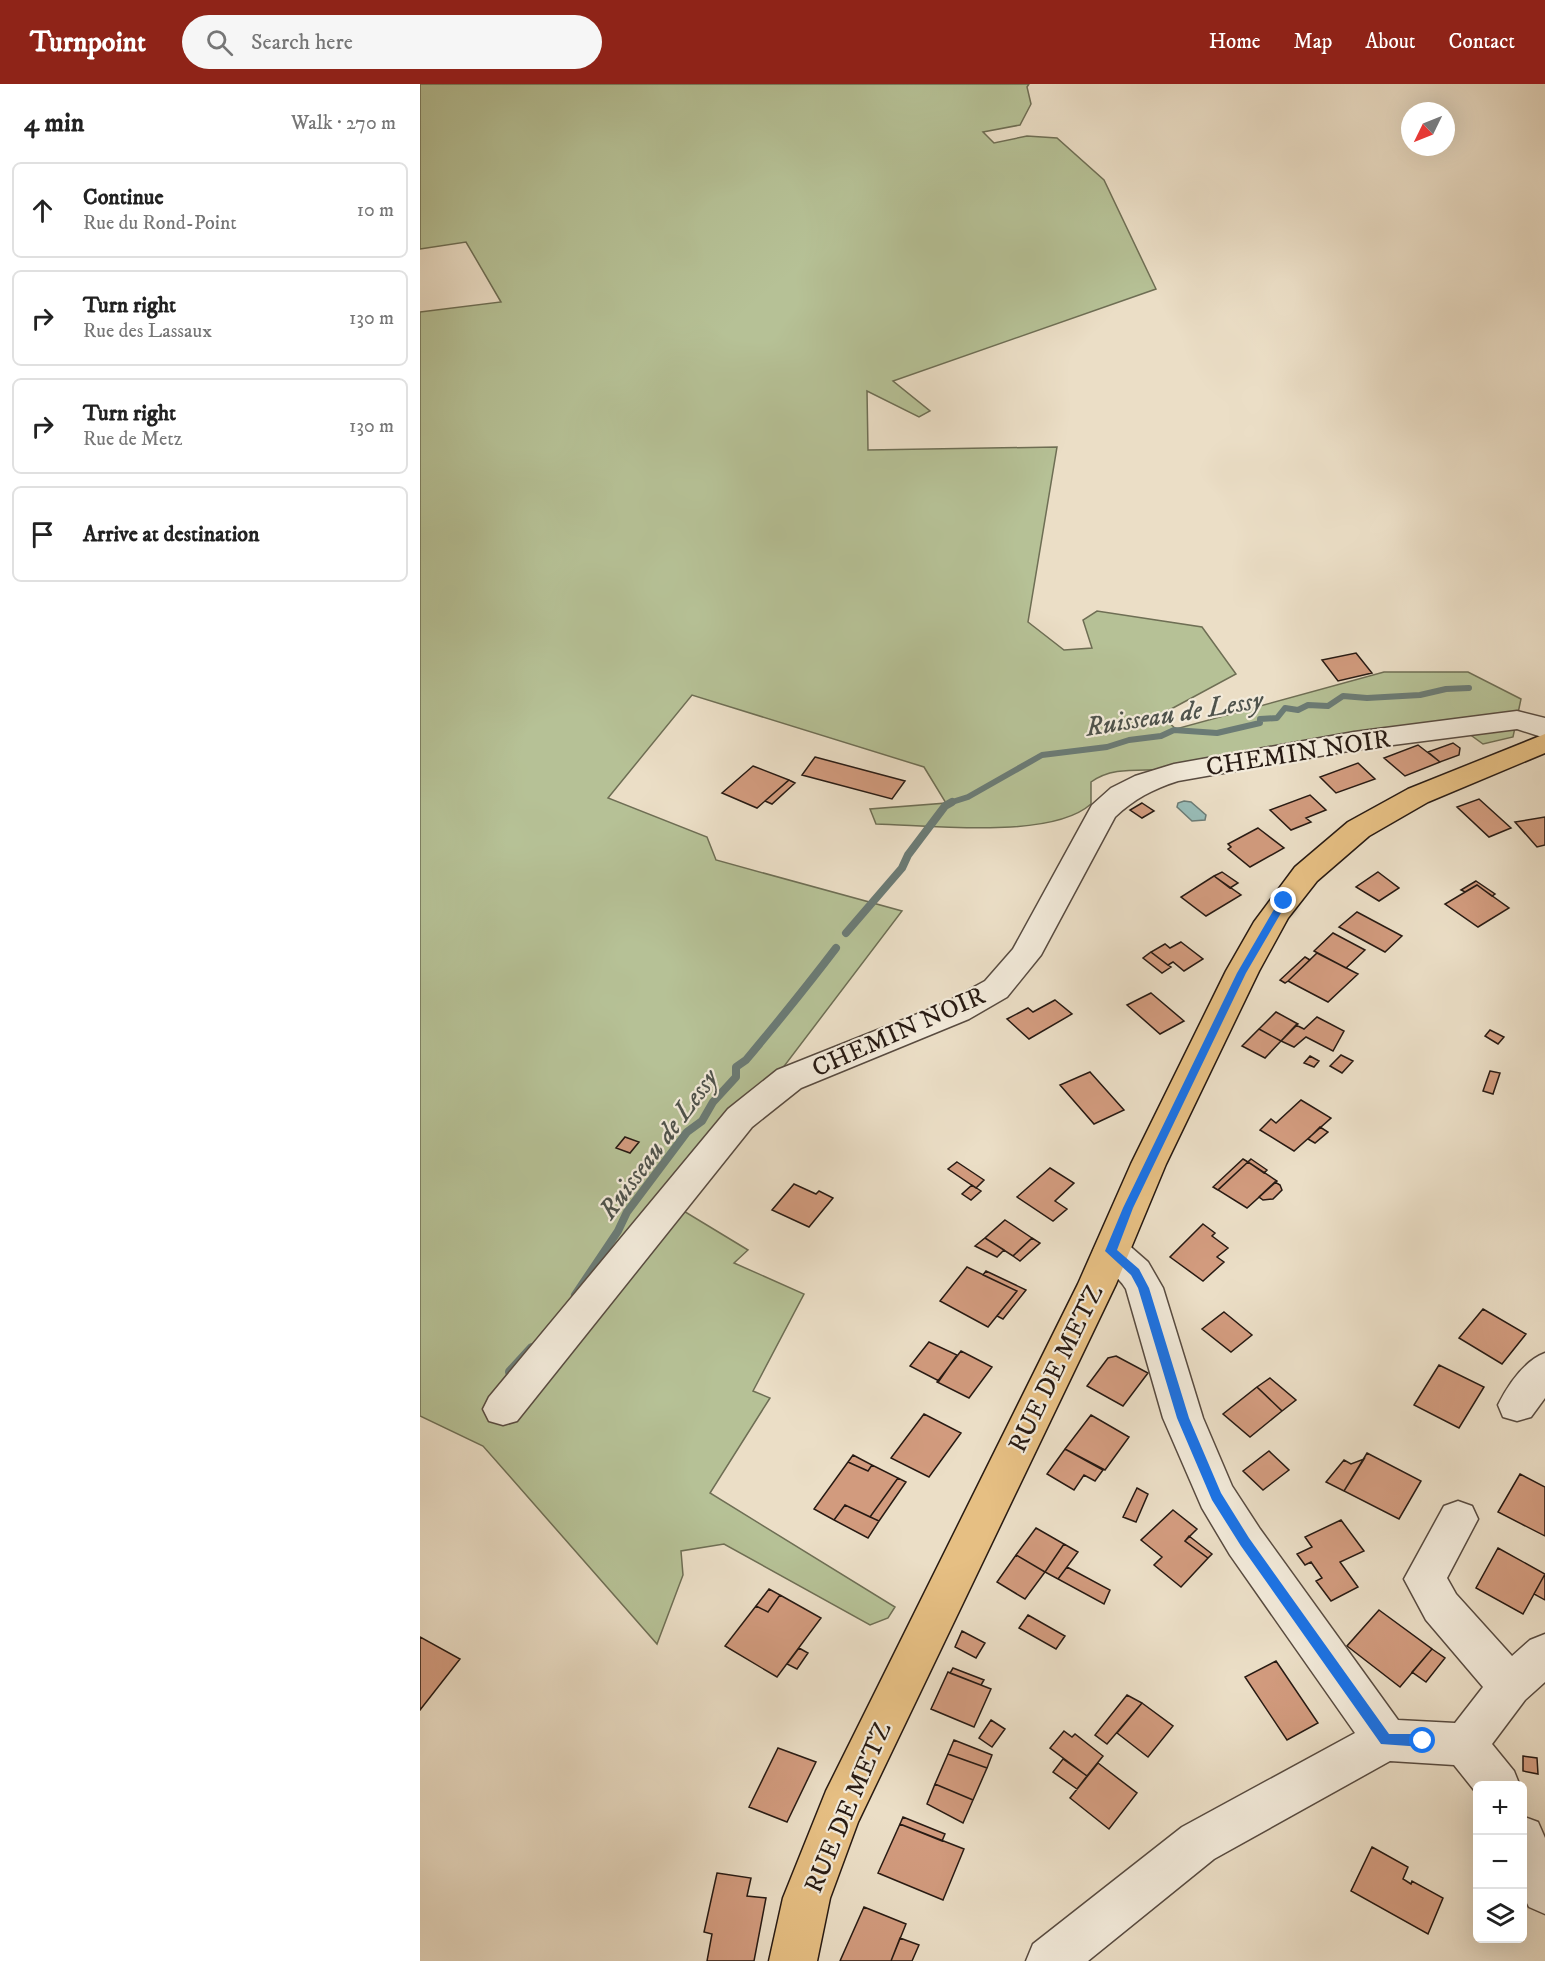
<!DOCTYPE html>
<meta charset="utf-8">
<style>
:root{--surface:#fff;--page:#f6f6f6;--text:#222;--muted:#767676;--line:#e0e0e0;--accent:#8f2418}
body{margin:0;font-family:"IM FELL DW Pica",serif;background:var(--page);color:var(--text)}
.controls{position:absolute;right:18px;bottom:18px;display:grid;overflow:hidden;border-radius:9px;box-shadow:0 6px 24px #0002}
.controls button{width:54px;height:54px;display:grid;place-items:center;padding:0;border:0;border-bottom:2px solid var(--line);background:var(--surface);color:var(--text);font:30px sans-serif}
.compass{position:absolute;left:981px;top:18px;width:54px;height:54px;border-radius:50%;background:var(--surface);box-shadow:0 6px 24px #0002;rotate:227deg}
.stop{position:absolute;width:18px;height:18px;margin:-14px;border:4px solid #1a73e8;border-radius:50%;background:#fff}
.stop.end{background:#1a73e8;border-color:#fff;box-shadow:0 2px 6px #0008}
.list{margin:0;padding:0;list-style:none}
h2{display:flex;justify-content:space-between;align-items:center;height:78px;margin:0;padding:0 24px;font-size:26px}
h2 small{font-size:20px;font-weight:400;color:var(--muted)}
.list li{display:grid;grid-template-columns:39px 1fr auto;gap:18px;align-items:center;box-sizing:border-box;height:96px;margin:0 12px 12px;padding:0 12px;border:2px solid var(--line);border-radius:9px}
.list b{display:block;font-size:22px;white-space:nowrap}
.list p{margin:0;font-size:20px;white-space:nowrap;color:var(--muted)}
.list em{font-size:20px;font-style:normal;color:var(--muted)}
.icon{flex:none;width:33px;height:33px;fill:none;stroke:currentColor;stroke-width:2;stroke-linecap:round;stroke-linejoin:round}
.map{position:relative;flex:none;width:1125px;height:1877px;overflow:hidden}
header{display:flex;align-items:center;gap:36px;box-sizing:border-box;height:84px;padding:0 30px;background:var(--accent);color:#fff}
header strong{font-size:28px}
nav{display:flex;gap:33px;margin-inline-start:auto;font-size:21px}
.search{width:420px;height:54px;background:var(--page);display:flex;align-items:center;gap:15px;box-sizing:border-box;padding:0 21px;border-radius:33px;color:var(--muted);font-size:22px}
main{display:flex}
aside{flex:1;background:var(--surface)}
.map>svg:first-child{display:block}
</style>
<header>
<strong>Turnpoint</strong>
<div class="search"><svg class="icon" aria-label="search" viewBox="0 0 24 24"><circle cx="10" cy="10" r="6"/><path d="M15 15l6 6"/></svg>Search here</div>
<nav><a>Home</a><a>Map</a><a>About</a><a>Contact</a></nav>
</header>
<main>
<aside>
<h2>4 min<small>Walk · 270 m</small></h2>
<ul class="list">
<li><svg class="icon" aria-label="ahead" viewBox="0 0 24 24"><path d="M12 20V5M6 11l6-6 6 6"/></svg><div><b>Continue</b><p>Rue du Rond-Point</p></div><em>10 m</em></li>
<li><svg class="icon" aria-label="right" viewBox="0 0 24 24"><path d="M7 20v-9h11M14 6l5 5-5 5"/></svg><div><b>Turn right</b><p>Rue des Lassaux</p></div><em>130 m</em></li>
<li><svg class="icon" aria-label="right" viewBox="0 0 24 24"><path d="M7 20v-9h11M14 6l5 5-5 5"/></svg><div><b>Turn right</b><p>Rue de Metz</p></div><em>130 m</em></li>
<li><svg class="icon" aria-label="arrive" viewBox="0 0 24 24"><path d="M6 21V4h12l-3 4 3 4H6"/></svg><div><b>Arrive at destination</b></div></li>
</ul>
</aside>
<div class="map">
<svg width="1125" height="1877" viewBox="0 0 1125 1877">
<rect width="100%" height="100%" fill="#ebdec6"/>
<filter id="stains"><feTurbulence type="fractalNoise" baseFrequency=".00333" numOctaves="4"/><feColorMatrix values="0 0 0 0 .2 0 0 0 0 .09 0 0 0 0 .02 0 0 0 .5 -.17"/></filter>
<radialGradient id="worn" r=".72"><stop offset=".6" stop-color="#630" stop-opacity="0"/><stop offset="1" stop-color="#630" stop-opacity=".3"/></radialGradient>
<path fill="#b6c196" stroke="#6e6e54" stroke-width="1.5" d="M0 0H609L607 3 611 20 600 41 563 48 574 59 607 52 637 54 684 96 736 205 473 297 510 327 499 333 447 307 448 366 637 363 608 538 644 566 672 564 663 536 677 527 782 543 816 590 740 631 756 645 964 588H1048L1101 615 1093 653 1063 660 1034 639C939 654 845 672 750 685 723 688 694 681 671 698V720C631 756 509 741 456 740L450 725 526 719 504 683 272 611 188 714 287 753 296 776 482 827 257 1123 328 1166 314 1179 384 1210 333 1307 350 1314 290 1409 475 1523 468 1534 450 1541 304 1460 261 1467 263 1491 237 1560 63 1362 0 1332V228L81 218 46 158 0 165Z"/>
<path fill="#98bcb7" stroke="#6b7b75" stroke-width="1.5" d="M764 717 771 718 786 731 785 736 772 737 757 723 758 719Z"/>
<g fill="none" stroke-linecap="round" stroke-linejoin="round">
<path stroke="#6b7b75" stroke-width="6" d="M529 719 548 713 622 671 687 663 709 656 741 652 754 646 797 649 840 639V635L857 634 865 624 878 626 888 621 908 622 923 612 947 614 1000 611 1026 605 1049 604"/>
<path stroke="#6b7b75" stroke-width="8" d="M426 849 482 784 488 771 525 722 532 718
M155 1211 198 1147 207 1128 267 1048 282 1037 293 1018 316 993V983L326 976C357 939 387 902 416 864"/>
<path stroke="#6b7b75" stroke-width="10" d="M90 1288 112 1264"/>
</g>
<path fill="#d29b7e" stroke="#271a13" stroke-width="1.5" d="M936 569 952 589 918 597 902 576Z
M1033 659 1040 664 1039 671 1020 678 1008 668Z
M998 661 1020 678 985 692 964 674Z
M395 673 485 697 472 715 382 691Z
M938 679 955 695 916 709 900 693Z
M333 682 369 696 337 724 302 709Z
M369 696 375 699 352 720 345 717Z
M890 711 906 726 886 734 891 738 871 746 850 726Z
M1059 715 1091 744 1069 753 1037 723Z
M722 719 734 727 722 734 710 726Z
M1125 733V761L1117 763 1095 738Z
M838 744 864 764 830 783 808 765 811 763 808 760Z
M802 788 818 799 810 804 794 792Z
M958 788 979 804 959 817 936 803Z
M794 792 821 811 786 832 761 813Z
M1056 797 1075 810 1072 812 1057 801 1045 808 1041 806Z
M1057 801 1089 824 1058 843 1025 820Z
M937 828 982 852 965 868 919 843Z
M913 849 945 866 926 884 894 867Z
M761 858 783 875 764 887 753 878 748 881 731 868 745 860 750 864Z
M731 868 748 881 751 883 742 889 723 874Z
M897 869 938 890 908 918 868 897Z
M885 873 890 876 868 897 865 899 860 896Z
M731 909 764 937 740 950 707 921Z
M635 916 652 930 609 955 587 935 608 924 613 928Z
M856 928 878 940 861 957 839 945Z
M897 933 924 947 913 967 886 953 874 963 861 957 876 941 884 945Z
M839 945 861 957 845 974 822 962Z
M1070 946 1084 953 1078 960 1065 952Z
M921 971 933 977 922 989 910 982Z
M890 972 899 977 894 983 884 979Z
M1070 987 1080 989 1073 1010 1063 1007Z
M670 988 704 1026 674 1040 640 1001Z
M881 1016 911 1034 874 1067 840 1046 851 1035 856 1039Z
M900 1043 908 1048 895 1059 888 1055Z
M205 1053 219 1058 210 1069 196 1064Z
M823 1075 828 1078 798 1106 793 1103Z
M831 1075 847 1086 844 1089 828 1078Z
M537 1078 564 1096 556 1104 528 1085Z
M828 1078 857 1097 827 1124 798 1106Z
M630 1084 654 1099 635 1117 647 1125 633 1137 597 1113Z
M855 1098 860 1101 862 1106 853 1115 843 1116 839 1113Z
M374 1100 396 1110 399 1107 413 1114 389 1143 352 1126Z
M552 1101 561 1107 551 1116 542 1110Z
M585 1136 612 1154 593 1172 565 1154Z
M783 1140 795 1149 792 1152 808 1164 797 1173 804 1178 783 1197 750 1173Z
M565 1154 584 1166 577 1173 555 1162Z
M612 1154 620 1159 600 1177 593 1172Z
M547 1183 597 1207 568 1243 520 1217Z
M566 1187 606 1206 583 1235 577 1232 597 1207 563 1191Z
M1063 1225 1106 1250 1082 1280 1039 1254Z
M804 1228 832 1251 811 1268 782 1245Z
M509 1258 537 1271 519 1297 490 1282Z
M541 1267 572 1283 549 1314 517 1298Z
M696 1272 728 1289 703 1322 667 1302 688 1274Z
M1019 1281 1064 1303 1039 1344 994 1321Z
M850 1294 876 1316 862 1327 837 1303Z
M837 1303 862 1327 830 1353 803 1330Z
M504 1330 541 1349 509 1393 471 1374Z
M671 1331 709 1353 685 1386 645 1365Z
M645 1365 683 1386 675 1397 664 1391 654 1406 627 1390Z
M849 1367 869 1386 843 1406 823 1387Z
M947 1369 1001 1397 979 1435 924 1407Z
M433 1371 452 1381 448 1387 428 1378Z
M944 1375 924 1407 906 1398 924 1376 931 1380Z
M428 1378 448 1387 452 1381 478 1394 450 1433 425 1421 414 1436 394 1425Z
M1100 1390 1125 1403V1452L1078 1428Z
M478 1394 486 1398 459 1437 450 1433Z
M717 1404 728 1410 716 1438 703 1433Z
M425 1421 459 1437 448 1454 414 1436Z
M753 1426 777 1445 765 1457 788 1474 761 1503 734 1481 742 1473 721 1456Z
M921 1436 944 1467 920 1478 938 1503 911 1517 896 1497 902 1494 891 1478 885 1481 877 1470 892 1463 885 1453Z
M616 1444 644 1460 625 1488 596 1471Z
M769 1452 792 1470 788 1474 765 1457Z
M644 1460 658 1468 638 1495 625 1488Z
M1078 1464 1125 1490 1103 1530 1056 1504Z
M596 1471 625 1488 605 1515 577 1498Z
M647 1483 690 1506 684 1520 638 1495Z
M1125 1490V1516L1114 1510Z
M349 1505 360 1511 348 1528 336 1522Z
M360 1511 401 1534 357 1593 305 1562 336 1522 348 1528Z
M959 1526 1012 1565 980 1603 927 1562Z
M608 1531 645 1552 636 1565 599 1544Z
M542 1547 565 1559 556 1574 535 1563Z
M0 1553 40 1575 0 1626Z
M379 1564 388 1569 377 1585 367 1580Z
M1012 1565 1025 1574 1006 1598 992 1588Z
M856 1577 898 1639 867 1656 825 1593Z
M533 1584 564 1596 561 1601 530 1589Z
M528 1588 571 1605 554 1643 511 1625Z
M707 1611 722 1619 687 1660 675 1651Z
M722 1619 753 1642 728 1673 697 1649Z
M571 1636 585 1645 572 1663 559 1654Z
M644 1647 652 1653 655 1650 683 1672 667 1692 630 1664Z
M534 1656 572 1671 567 1684 528 1670Z
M358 1664 396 1678 367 1738 329 1723Z
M528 1670 567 1684 553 1716 515 1700Z
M1103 1672 1117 1674 1118 1690 1103 1687Z
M643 1675 667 1692 657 1705 633 1688Z
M678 1679 717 1709 689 1745 650 1714Z
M515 1700 553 1716 543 1739 507 1720Z
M483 1733 525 1750 522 1757 480 1740Z
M480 1740 544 1765 523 1816 458 1789Z
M952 1763 988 1783 983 1795 991 1800 992 1797 1023 1814 1008 1850 931 1807Z
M297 1789 331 1794 327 1812 346 1814 334 1877H287L292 1850 284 1848Z
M444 1823 486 1840 471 1877H420Z
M480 1854 499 1861 492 1877H471Z"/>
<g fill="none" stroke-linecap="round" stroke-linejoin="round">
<g stroke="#584b40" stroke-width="3">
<path id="minor" d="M1097 627 1125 634V654L1097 645 934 666 758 697C733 705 714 715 695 733L621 871 587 913 549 935 381 1004 332 1043 97 1337 83 1341 69 1337 63 1325 69 1313 308 1025 357 986 525 919 565 897 593 865 672 721 691 704 715 692 754 680 934 648Z
M691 1153 704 1157 728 1178 743 1204 783 1334 812 1402 840 1445 978 1636 1035 1639 1063 1603 1006 1536 984 1495 1024 1422 1038 1417 1052 1422 1058 1435 1027 1494 1036 1510 1092 1572 1110 1556 1125 1550V1598L1105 1616 1072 1660 1094 1687 1100 1702H1058V1711L1034 1681 970 1677 794 1775 668 1877H606L613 1860 762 1743 935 1649 810 1471 782 1424 743 1334 706 1205C697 1190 681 1183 673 1167L678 1157Z
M1125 1269V1314L1111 1333 1097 1337 1083 1333 1078 1321C1088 1301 1104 1277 1125 1269Z
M1102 1732 1118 1738 1125 1754V1830L1109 1823 1102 1809Z"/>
</g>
<g stroke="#271a13" stroke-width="3">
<path id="major" d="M1125 650V669L1008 718 949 752 897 797 868 834 839 887 746 1080 696 1200 438 1738 410 1814 397 1877H349L363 1814 406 1707 658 1200 711 1080 806 887 834 838 875 783 928 738 988 705Z"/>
</g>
<use href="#minor" fill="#f2eada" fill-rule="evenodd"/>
<use href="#major" fill="#e6bf83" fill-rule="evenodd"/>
</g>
<path fill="#1a73e8" d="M860 815 868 817 826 889 713 1124 697 1166 719 1185 729 1204 769 1334 801 1409 829 1454 969 1650H1003L1010 1657 1003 1663 961 1660 821 1462 792 1416 757 1334 718 1204 711 1191 685 1167 703 1124 817 889Z"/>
<g text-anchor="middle" stroke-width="4.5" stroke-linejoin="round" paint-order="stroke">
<g font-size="26" fill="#271a13" stroke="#f2eada">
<text transform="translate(878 668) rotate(-9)" y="9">CHEMIN NOIR</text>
<text transform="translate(478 947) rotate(-24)" y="9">CHEMIN NOIR</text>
<text transform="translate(635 1284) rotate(-64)" y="9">RUE DE METZ</text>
<text transform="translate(427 1723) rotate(-67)" y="9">RUE DE METZ</text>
</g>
<g font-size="27" font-style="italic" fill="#4f534c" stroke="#f2eada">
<text transform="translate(754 629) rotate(-9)" y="9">Ruisseau de Lessy</text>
<text transform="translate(238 1060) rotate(-53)" y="9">Ruisseau de Lessy</text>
</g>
</g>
<rect width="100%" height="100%" filter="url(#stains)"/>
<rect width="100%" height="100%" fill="url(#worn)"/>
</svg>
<div class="controls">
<button>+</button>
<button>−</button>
<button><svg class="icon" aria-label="layers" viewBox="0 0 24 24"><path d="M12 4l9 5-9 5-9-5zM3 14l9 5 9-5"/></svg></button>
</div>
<svg class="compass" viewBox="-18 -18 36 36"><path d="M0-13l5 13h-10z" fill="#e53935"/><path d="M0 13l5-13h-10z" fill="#767676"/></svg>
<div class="stop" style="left:1003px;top:1657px"></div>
<div class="stop end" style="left:864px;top:817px"></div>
</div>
</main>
